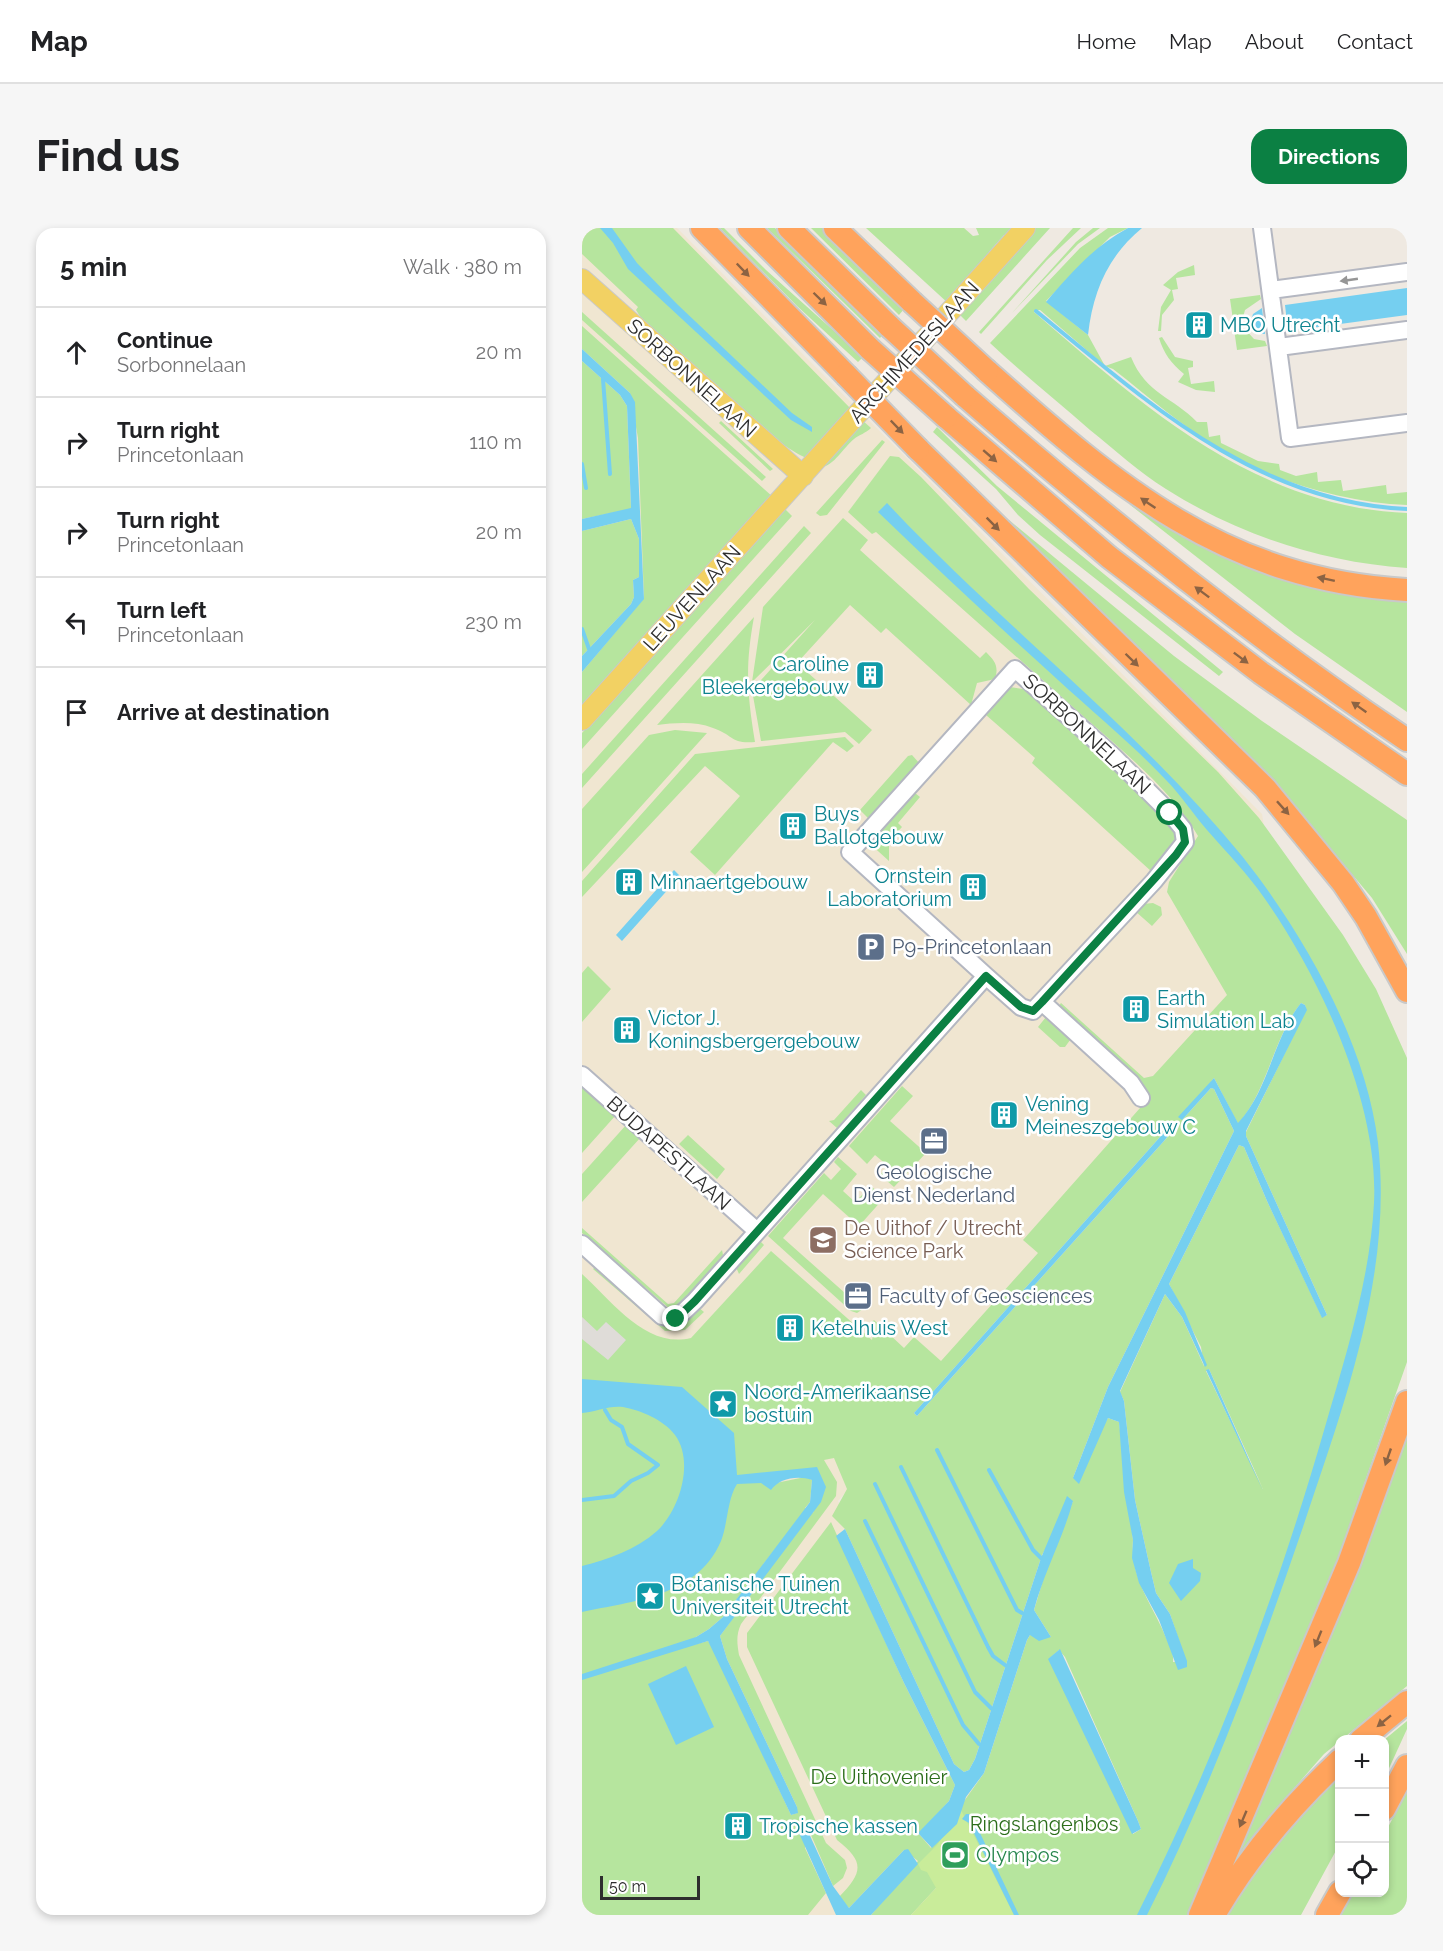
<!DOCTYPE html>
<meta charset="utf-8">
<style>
:root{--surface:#fff;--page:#f6f6f6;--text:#202124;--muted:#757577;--line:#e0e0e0;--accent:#0b8043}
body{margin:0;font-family:Raleway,sans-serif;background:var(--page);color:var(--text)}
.controls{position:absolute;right:18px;bottom:18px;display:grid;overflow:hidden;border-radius:12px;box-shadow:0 3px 9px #0003}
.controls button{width:54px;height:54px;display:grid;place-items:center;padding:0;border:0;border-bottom:2px solid var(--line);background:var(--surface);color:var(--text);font:30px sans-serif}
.scale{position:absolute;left:18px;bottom:15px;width:100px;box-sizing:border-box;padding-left:6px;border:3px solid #2e2e2e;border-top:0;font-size:16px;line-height:21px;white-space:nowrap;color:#2e2e2e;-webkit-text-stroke:4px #fff;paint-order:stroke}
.stop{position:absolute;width:18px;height:18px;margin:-14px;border:4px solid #0b8043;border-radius:50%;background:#fff}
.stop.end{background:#0b8043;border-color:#fff;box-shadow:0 2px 6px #0008}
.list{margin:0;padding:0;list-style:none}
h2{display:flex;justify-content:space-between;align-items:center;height:78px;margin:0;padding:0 24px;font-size:26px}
h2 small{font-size:20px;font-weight:400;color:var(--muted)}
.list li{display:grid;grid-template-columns:39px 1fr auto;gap:18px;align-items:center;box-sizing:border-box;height:90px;padding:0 24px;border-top:2px solid var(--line)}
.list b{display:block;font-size:22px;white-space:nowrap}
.list p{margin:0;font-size:20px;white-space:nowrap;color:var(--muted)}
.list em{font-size:20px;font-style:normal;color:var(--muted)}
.icon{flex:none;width:33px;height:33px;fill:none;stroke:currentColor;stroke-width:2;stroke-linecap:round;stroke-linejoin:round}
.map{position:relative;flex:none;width:825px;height:1687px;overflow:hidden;border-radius:18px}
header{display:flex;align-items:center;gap:36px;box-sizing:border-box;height:84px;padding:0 30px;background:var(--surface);border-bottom:2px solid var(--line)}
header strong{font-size:28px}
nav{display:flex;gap:33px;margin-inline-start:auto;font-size:21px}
.intro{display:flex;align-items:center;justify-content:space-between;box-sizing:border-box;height:144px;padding:0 36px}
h1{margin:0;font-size:42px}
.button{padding:15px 27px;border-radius:18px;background:var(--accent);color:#fff;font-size:21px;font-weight:700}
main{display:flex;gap:36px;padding:0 36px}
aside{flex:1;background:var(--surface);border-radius:18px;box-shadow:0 3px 9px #0003}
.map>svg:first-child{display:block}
</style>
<header>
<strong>Map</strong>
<nav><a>Home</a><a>Map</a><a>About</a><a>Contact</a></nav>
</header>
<div class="intro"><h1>Find us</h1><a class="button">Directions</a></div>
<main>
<aside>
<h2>5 min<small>Walk · 380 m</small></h2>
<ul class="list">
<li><svg class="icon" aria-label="ahead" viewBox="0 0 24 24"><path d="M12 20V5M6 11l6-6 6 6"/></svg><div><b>Continue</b><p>Sorbonnelaan</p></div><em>20 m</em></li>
<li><svg class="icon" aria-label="right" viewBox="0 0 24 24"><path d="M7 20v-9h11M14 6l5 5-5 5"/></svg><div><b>Turn right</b><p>Princetonlaan</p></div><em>110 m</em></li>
<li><svg class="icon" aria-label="right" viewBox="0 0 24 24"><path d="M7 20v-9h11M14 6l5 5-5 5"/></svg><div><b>Turn right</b><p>Princetonlaan</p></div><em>20 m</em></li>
<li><svg class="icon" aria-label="left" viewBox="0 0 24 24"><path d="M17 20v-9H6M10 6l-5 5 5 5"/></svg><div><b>Turn left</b><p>Princetonlaan</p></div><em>230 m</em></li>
<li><svg class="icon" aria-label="arrive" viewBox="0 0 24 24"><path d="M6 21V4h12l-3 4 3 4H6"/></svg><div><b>Arrive at destination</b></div></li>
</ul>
</aside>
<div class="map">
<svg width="825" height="1687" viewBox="0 0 825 1687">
<rect width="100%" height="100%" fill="#efe9e1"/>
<path fill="#f0e6d1" d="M0 0H95L680 586 708 751 256 1273 448 1687H0Z"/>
<path fill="#b6e59e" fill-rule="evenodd" d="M0 0H91L271 183 226 230C203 226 86 123 66 101 62 95 58 88 54 82L56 79 0 26Z
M138 0H142L184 42 281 129 276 134 215 78Z
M185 0H193L301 106 298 110Z
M229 0H241L322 81 317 87Z
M284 0H382L391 8 397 7 394 0H435L429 7H422L407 24 406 32 367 76Z
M452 0H468L384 93 376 85Z
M491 0H499L465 32 399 106 397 104Z
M511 0H518L496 16 430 85 494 14Z
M526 0H546L528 9 464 73 506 107 523 138 549 129C564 166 591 169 615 194H625L627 209 638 207 639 215 676 233 697 236 698 242 714 248 735 244 736 254 759 252 761 263 804 257 805 266 825 264V277C762 274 696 255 641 223 602 200 567 169 531 141L523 138 458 82H452V84C561 178 673 279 825 285V340C739 334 657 307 584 261 557 244 533 222 508 202 475 173 440 145 408 115L498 20Z
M612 37 613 47 594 50 596 61 590 62 592 72 580 87 579 103H576L579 79 589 62 581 57 596 44Z
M678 67 679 71 663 82 661 89 651 92 648 71Z
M0 84 184 249 180 253 0 92Z
M0 98 191 269 0 480V444L62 370 56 210 48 165 0 121Z
M662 100 672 111 683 113 685 118 655 122 652 101Z
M580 109 593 129 611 133V139L606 140 609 156 632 153 633 164 614 162 596 154 602 146C589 135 582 126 577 110Z
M0 133 38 167 45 178 49 281 0 291Z
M280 192 289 200C284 205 277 207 272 211 261 220 253 237 238 240Z
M139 193 191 241 188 243 137 195Z
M355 199 415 258 641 444 637 448 458 307 436 287 414 261 351 204Z
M300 212 303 214 245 287 238 288 234 285Z
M308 228 317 229 339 249 447 361 636 544 677 590 761 707 794 761 825 830V1134L749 1350 626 1643 605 1687H382L354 1660 329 1687H289L336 1633 322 1622 267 1680 257 1669C281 1644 283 1634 255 1612L165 1419V1405L249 1294 322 1455 373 1557 367 1573 337 1606 349 1620 402 1545 445 1412 448 1407 469 1409 452 1382 467 1332 491 1273 460 1327 393 1531 387 1542 382 1544 372 1536 263 1301 250 1288 265 1261 252 1230 242 1232 255 1254 254 1268 159 1396C154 1407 155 1415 157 1427L244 1615 263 1632 265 1640 261 1650 251 1658 226 1600 223 1620 244 1665 226 1687H0V1046C30 1073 64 1121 109 1110L189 1023 290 1112 292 1103 287 1097 292 1092 322 1120 332 1109 359 1133 456 1025 441 1012 566 871 559 855 476 779 479 775 562 850 571 848 645 767 585 664 587 654 616 608C589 560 533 517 492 480 426 421 360 363 294 304L290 306 266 284ZM719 775 723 777 724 782 664 904V908L745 1087 740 1089 685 973 662 919 657 917 587 1056 619 1119 622 1138 600 1089 583 1066 538 1164 542 1173 553 1272 569 1344 574 1365 588 1386 604 1433 591 1434C592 1426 588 1419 585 1412 571 1376 548 1352 551 1312L537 1194 526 1190 491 1250 526 1159 652 903 632 861 629 860 600 892 632 850 656 896C686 862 691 810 719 775ZM586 900 590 904 582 913 335 1188 332 1185ZM627 1141 681 1261 624 1143ZM199 1243 239 1252 231 1285 223 1280 228 1274 230 1252 223 1249 194 1255ZM228 1285 138 1408 145 1431 215 1579V1585L209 1587 132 1422 126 1413 107 1418 114 1409 127 1401 141 1389 193 1321ZM477 1422 483 1429 556 1593 559 1601 551 1606 467 1431Z
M547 276C632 324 726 367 825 372V484L713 406Z
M201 279 210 288 0 521V505Z
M261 290 286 312 278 322 398 430 404 424C413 433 417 438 413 451L395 455 389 477 304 400 299 405 268 377 215 435 290 502 277 516 263 504 179 513 170 462 233 392 170 454 181 379Z
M49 291 57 311V349L51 352 52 369 49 376 0 428V303Z
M427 292 592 428 680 493 825 592V726L790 670 689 550 425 295Z
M222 298 229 305 0 560V546Z
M172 389C163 438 165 465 173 514 148 516 152 507 131 500 113 493 93 495 75 497Z
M428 459 448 462 583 591 596 611 570 644 450 535 453 530 404 487 403 485Z
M93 502 125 505 0 644V581L67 507Z
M263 509 272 518 265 524 251 514 133 647 108 624 158 568 123 538 0 669V653L113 526Z
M330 527 338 536 288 592 278 582 326 528Z
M333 565 338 569 316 595 320 599 307 613V633L286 614 328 566Z
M571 675 579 679 580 687 570 698 553 683 561 676Z
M6 738 29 761 0 794V745Z
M464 789H467L491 808 483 819H478L456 799Z
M0 857 34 887 0 925Z
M320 858 331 868 308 893 344 925 312 959 298 947 306 938 293 927 285 936 267 918Z
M279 862 284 867 255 900 247 893 252 892Z
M45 896 59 909 0 974V946Z
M106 907 143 941 135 951 97 916Z
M256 929 275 946 261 963 273 974 289 958 302 970 277 998 241 966 201 1010 281 1081 275 1085 269 1083 186 1008 242 945 249 952 259 941 252 934Z
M0 1000 86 1076 92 1075 140 1022 141 1027 97 1080 89 1082 0 1005Z
M178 1013 182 1017 157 1046 153 1037Z
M14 1038C28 1051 74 1102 91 1100 102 1099 110 1086 116 1079L122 1084 103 1102 83 1103 11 1041Z
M825 1194V1458L742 1526 686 1590 643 1648Z
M825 1493V1501L803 1549 802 1512Z
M757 1549V1617L719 1687H641L718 1587Z
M825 1563V1678L819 1687H758L770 1665 802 1664 803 1605Z"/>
<path fill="#c9ec9a" d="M379 1582 432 1687H329L354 1660 345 1644 339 1642 336 1636 355 1617Z"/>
<path fill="#dfdcd8" d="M0 1089 15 1103 24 1094 44 1112 26 1132 0 1111Z"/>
<path fill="#75cff0" d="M18 0H30L55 35 95 76 210 185 230 199V204L209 192 46 41 31 15Z
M546 0H560C525 29 511 64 506 107L464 74C489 45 512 18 546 0Z
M825 60V87L706 103 703 77Z
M680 80 683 106C672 106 667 95 671 86Z
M0 121 48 165 53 174 62 371 0 444V428L49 376 52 369 51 352 57 349V311L49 291 0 303V291L49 280 45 178 38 167 0 133Z
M305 275C419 397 554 498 660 628 722 706 784 815 796 915 811 1046 762 1176 721 1299 676 1431 628 1562 565 1687H555C633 1532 695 1366 743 1199 764 1127 788 1051 792 975 797 876 739 751 683 671 666 646 645 625 625 602 611 586 599 567 584 552 550 516 512 485 476 452 415 397 355 341 296 284Z
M92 642 98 648 40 713 34 707Z
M719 775 723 777 725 782 664 903V908L745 1087 740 1090 685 973 662 919 657 917 587 1056 603 1084 625 1137 623 1139 600 1089 583 1066 538 1163 542 1173 553 1272 569 1344 574 1365 588 1386 605 1433V1439L596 1442 577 1392 557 1355 550 1330 551 1312 542 1264 537 1194 526 1190 497 1256 491 1250 526 1159 652 903 632 861 629 860 600 892 596 889 632 850 656 895C687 862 691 810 719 775Z
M586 900 590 903 582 913 335 1188 332 1185Z
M627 1141 681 1263 624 1142Z
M0 1151 100 1159 152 1205 155 1247 235 1239 244 1259 239 1274 138 1408 145 1431 215 1579 216 1585 209 1587 126 1413 0 1452V1446L114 1409 127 1401 141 1389 228 1274 230 1252C216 1247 197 1250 189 1262L179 1255 155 1256C145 1272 146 1295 139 1313 115 1369 50 1373 0 1384V1338C25 1332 55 1321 75 1303 97 1283 113 1234 93 1207 82 1192 58 1182 41 1179 28 1177 13 1184 0 1185Z
M485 1268 491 1273C481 1310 462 1344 452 1382L469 1409 457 1413 448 1407 445 1412 402 1545 384 1569 375 1596 350 1620 336 1605 367 1573 373 1557 322 1455 254 1308 263 1301 372 1536 382 1544 387 1542 393 1531 459 1330Z
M611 1331V1340L619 1345 618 1353 599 1373 587 1355 596 1336Z
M478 1421 556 1593 559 1601 550 1606 466 1431Z
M104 1438 132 1499 94 1517 66 1456Z
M384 1586H389L437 1687H432L387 1595 380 1591Z
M224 1599 251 1658 267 1680 322 1622 326 1621 336 1636 289 1687H254L216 1603Z"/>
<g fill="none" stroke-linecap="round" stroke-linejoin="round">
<path stroke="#75cff0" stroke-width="4" d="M454 83C564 173 675 275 825 281
M21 151 28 246
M0 236 4 260
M0 401 7 421
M355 1222 435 1382 440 1385
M319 1239 406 1419 411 1428 423 1437
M407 1242 451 1322 459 1330
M293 1256 393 1464 409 1480
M0 1272 32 1268 49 1253 66 1245 76 1237 46 1216 40 1199 29 1192 23 1182
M283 1293 381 1497 397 1516"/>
<g stroke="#b4b7c1" stroke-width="20">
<path id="minor" d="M680 0 708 210 825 195
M689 62 825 44
M697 119 825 102
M433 441 531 528 588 585 601 601 603 614 572 653 451 783 439 779 404 748 268 624Z
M460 774 549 855 559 870
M0 847 175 1003
M0 1016 80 1088 94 1091 113 1073 404 748"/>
</g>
<g stroke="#c9c9c9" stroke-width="22">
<path id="major" d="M0 51 221 248
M0 492 443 0"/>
</g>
<g stroke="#c9c9c9" stroke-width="26">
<path id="highway" d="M120 0 264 147
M167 0 288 121
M207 0 308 99
M253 0 330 74
M405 143C534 258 644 352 825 362
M383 168C524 291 670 408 825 512
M364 189 527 329 679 445 825 546
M336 221 683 560 761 655 784 689 825 763
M779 1512 825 1474
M802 1581 825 1538
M618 1687 767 1335 825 1174
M632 1687C666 1629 709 1578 758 1532
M745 1687 758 1664"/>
</g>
<use href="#minor" stroke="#fff" stroke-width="16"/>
<use href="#major" stroke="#f2d163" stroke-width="20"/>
<use href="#highway" stroke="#ffa35c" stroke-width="22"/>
<g stroke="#c9c9c9" stroke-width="26" stroke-linecap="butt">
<path id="highway-bridge" d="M330 74 405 143
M308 99 383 168
M288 121 364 189
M264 147 336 221"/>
</g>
<use href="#highway-bridge" stroke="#ffa35c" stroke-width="22"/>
</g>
<defs><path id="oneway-solid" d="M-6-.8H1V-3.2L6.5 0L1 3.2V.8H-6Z" transform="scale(1.5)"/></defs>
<g fill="#8c6343">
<use href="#oneway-solid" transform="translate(161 42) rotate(46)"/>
<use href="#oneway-solid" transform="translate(238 71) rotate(44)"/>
<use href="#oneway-solid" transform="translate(315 199) rotate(46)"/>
<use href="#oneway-solid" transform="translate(408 228) rotate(41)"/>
<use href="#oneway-solid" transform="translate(566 275) rotate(-146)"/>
<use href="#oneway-solid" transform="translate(411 296) rotate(45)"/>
<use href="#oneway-solid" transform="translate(744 351) rotate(-168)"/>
<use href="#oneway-solid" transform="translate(620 364) rotate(-143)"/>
<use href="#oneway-solid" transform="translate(659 430) rotate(37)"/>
<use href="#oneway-solid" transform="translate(550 432) rotate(44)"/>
<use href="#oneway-solid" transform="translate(777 479) rotate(-145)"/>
<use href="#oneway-solid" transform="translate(701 580) rotate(48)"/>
<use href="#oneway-solid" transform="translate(806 1229) rotate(109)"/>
<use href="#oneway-solid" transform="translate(736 1411) rotate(112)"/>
<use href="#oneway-solid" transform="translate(802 1493) rotate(141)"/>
<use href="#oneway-solid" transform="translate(661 1591) rotate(113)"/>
</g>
<use fill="#969696" href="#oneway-solid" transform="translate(767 52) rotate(172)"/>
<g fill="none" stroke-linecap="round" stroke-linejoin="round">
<path stroke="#0b8043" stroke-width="8" d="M94 1091 113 1073 404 748 439 779 451 783 460 774 594 627 603 614 601 601 588 585"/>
</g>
<defs>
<g id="building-square" transform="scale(1.5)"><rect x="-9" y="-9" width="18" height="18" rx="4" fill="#0f9aa8" stroke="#fff"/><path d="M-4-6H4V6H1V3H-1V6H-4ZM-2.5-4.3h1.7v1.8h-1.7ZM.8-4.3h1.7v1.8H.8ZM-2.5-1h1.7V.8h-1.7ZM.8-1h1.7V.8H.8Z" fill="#fff"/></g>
<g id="parking-square" transform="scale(1.5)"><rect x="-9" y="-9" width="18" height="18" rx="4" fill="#5c6f8a" stroke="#fff"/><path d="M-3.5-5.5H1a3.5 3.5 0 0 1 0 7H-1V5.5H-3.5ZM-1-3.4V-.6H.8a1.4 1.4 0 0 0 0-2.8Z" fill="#fff"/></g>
<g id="office-square" transform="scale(1.5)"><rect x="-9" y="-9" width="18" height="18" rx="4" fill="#5c6f8a" stroke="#fff"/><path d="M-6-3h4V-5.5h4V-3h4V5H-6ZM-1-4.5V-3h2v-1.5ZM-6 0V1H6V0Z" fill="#fff"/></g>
<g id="university-square" transform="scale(1.5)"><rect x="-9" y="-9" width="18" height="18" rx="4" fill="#8d6e63" stroke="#fff"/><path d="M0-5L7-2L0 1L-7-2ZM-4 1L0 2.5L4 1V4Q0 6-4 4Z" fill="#fff"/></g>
<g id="sight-square" transform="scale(1.5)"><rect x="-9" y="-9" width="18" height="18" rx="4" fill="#0f9aa8" stroke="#fff"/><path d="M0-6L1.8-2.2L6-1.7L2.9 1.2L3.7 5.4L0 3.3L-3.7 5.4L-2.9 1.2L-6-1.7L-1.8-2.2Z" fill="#fff"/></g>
<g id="stadium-square" transform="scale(1.5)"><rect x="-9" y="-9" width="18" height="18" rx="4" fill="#2e9e5b" stroke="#fff"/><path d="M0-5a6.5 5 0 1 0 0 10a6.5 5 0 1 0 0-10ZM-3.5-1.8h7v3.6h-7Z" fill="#fff"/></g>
</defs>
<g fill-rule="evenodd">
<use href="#building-square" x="617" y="97"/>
<use href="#building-square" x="288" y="447"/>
<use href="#building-square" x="211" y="598"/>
<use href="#building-square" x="47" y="654"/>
<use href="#building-square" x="391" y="659"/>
<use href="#parking-square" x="289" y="719"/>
<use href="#building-square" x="554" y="781"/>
<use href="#building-square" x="45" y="802"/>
<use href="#building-square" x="422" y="887"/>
<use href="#office-square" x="352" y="913"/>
<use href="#university-square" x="241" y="1012"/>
<use href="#office-square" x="276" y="1068"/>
<use href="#building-square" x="208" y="1100"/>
<use href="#sight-square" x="141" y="1176"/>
<use href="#sight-square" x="68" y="1368"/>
<use href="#building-square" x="156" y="1598"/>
<use href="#stadium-square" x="373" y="1627"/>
</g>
<g text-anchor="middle" stroke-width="5" stroke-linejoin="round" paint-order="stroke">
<g font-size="20" fill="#0d838f" stroke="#fff" text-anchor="start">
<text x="638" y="104">MBO Utrecht</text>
<text x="267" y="443" text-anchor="end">Caroline<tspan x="267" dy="23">Bleekergebouw</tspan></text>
<text x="232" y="593">Buys<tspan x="232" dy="23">Ballotgebouw</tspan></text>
<text x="370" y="655" text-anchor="end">Ornstein<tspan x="370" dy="23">Laboratorium</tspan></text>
<text x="68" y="661">Minnaertgebouw</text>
<text x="575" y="777">Earth<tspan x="575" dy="23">Simulation Lab</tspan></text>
<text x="66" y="797">Victor J.<tspan x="66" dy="23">Koningsbergergebouw</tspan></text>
<text x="443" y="883">Vening<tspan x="443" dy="23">Meineszgebouw C</tspan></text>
<text x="229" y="1107">Ketelhuis West</text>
<text x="162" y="1171">Noord-Amerikaanse<tspan x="162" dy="23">bostuin</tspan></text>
<text x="89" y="1363">Botanische Tuinen<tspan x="89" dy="23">Universiteit Utrecht</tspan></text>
<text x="177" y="1605">Tropische kassen</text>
</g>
<g font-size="20" fill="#2e2e2e" stroke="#fff">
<text transform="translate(332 124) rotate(-48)" y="7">ARCHIMEDESLAAN</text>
<text transform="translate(110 150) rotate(42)" y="7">SORBONNELAAN</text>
<text transform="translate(110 370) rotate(-48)" y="7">LEUVENLAAN</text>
<text transform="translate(505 506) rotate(43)" y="7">SORBONNELAAN</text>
<text transform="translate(87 925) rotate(42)" y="7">BUDAPESTLAAN</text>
</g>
<g font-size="20" fill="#4e5e75" stroke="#fff" text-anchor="start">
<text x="310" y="726">P9-Princetonlaan</text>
<text x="352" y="951" text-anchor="middle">Geologische<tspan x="352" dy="23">Dienst Nederland</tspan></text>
<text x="297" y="1075">Faculty of Geosciences</text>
</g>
<g font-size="20" fill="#785e54" stroke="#fff" text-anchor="start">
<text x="262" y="1007">De Uithof / Utrecht<tspan x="262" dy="23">Science Park</tspan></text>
</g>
<g font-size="20" fill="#2c6e1b" stroke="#fff">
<text x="297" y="1556">De Uithovenier</text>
<text x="462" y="1603">Ringslangenbos</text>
</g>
<g font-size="20" fill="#27864d" stroke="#fff" text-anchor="start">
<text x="394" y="1634">Olympos</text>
</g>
</g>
</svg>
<div class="controls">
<button>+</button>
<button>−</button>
<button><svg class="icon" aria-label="locate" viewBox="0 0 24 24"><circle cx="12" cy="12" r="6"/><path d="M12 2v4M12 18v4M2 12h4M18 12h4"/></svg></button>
</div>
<div class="scale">50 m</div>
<div class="stop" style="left:588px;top:585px"></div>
<div class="stop end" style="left:94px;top:1091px"></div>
</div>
</main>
